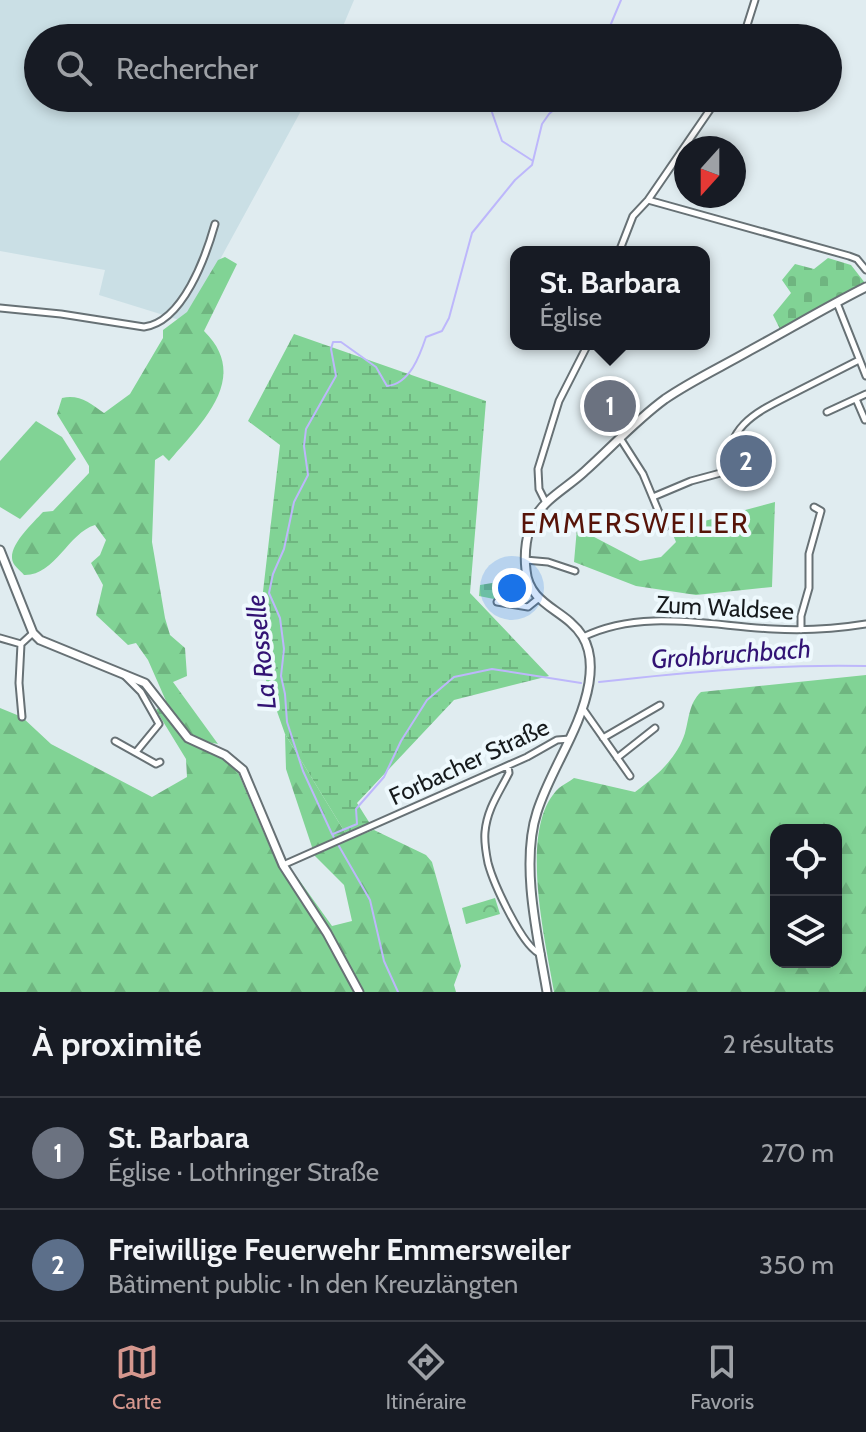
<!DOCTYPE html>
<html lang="fr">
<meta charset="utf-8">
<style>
:root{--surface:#171b24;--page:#20242c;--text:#f1f3f6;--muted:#9ea1a6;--line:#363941;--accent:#d5978e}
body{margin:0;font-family:Cabin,sans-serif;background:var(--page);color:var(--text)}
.controls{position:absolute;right:24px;bottom:24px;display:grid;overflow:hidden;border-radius:16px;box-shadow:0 4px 12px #0003}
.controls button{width:72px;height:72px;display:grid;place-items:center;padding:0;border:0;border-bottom:2px solid var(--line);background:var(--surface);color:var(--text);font:40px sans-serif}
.compass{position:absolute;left:674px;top:136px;width:72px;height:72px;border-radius:50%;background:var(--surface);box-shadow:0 4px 12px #0003;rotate:201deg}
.you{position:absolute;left:512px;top:588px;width:28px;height:28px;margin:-20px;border:6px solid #fff;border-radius:50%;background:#1a73e8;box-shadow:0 0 0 12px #1a73e833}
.badge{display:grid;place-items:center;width:52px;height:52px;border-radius:50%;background:var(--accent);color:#fff;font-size:26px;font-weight:700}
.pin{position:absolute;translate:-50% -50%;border:4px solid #fff;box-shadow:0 2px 8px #0006}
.popup{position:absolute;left:510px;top:246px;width:200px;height:104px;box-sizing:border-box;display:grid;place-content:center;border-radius:16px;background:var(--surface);filter:drop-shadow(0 2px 6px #0005);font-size:26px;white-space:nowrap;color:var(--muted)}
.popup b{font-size:30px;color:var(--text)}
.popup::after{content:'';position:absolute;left:50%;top:100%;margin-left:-16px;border:16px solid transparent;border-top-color:var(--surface)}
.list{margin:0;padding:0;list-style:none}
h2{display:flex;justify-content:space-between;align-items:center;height:104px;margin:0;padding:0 32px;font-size:34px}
h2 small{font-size:26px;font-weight:400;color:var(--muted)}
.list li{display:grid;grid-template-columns:52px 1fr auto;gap:24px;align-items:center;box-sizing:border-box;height:112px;padding:0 32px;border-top:2px solid var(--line)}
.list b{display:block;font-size:30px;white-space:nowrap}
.list p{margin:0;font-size:26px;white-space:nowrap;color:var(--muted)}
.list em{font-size:26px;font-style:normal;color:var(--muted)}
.icon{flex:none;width:44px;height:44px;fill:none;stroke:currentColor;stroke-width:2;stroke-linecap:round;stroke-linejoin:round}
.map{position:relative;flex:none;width:866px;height:992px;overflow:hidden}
.search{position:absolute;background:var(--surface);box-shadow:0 4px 12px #0003;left:24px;right:24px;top:24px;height:88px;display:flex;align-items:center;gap:20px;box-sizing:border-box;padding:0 28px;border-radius:44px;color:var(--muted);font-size:30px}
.sheet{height:328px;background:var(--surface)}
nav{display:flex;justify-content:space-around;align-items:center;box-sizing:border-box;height:112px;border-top:2px solid var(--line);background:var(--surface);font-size:22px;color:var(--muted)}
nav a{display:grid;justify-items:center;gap:4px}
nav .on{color:var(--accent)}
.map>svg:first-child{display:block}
</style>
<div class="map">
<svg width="866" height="992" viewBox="0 0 866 992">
<defs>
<pattern id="forest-firs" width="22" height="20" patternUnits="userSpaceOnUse" patternTransform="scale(2)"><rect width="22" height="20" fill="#81d395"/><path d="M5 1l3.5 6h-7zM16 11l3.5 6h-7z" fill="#6fb580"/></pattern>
<pattern id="wetland-marsh" width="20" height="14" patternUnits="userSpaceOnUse" patternTransform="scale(2)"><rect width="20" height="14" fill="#81d395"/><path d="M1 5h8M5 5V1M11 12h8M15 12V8" fill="none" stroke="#6fb580"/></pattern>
<pattern id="cemetery-stones" width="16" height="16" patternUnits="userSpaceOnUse" patternTransform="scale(2)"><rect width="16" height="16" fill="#81d395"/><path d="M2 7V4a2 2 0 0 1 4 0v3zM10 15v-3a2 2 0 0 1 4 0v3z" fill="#6fb580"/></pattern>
<pattern id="park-crowns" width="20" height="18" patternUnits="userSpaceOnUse" patternTransform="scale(2)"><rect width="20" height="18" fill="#81d395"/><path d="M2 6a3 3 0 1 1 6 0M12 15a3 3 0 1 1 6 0" fill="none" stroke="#6fb580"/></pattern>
</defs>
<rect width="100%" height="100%" fill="#e0ecf0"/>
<path fill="#cadfe5" d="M0 0H354L338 38H38V98H308L186 322 99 295 105 270 0 251Z"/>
<path fill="url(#forest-firs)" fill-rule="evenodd" d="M225 257 237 264 204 331C252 378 200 424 169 461L163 455 155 460 152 542 165 618 170 635 185 648 187 676 173 682 218 744 207 742 212 753 225 759 237 770 270 847 297 877 332 926 352 921 344 885 315 856 286 769 285 734 349 839 374 830 426 855 432 862 461 966 454 985 456 992H0V708L22 717 51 744 152 797 187 777 186 759 156 710 166 701 148 660 136 643 128 645 96 615 103 585 91 563 100 555 106 540 95 525C68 533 55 576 24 575 20 570 12 565 12 558 11 543 33 523 43 512L53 511 89 473V466L57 414 62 398C79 394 90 403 104 413L130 394 163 338V330L187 312 218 260Z
M775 502 772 587 696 595 636 586 574 562 577 528 640 561 661 557 676 542 671 530Z
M866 675V992H554C546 942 517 827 559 788 563 785 570 781 574 778L635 792C655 777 677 759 685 733 689 719 689 703 701 692ZM836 830V962H776V830Z"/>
<path fill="url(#wetland-marsh)" d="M294 334 486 401 470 593 549 676 454 700 357 803 374 830 349 839 285 734 256 652 280 445 248 421Z"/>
<path fill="url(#cemetery-stones)" d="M828 258 851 265 865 283 780 329 773 315 791 293 782 280 795 264 814 269Z
M498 582 499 586H511L514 603 479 596 480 585Z"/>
<path fill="url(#park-crowns)" d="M495 898 500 914 466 924 462 908Z"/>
<path fill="#81d395" d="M36 421 62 437 76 459 20 519 0 507V461Z"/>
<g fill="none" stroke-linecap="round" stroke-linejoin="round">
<path stroke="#bdb7fb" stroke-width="2" d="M443 29 460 38
M605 38 621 0
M487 98 502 141 533 161
M599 682C688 672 776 664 866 666
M333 834 357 824 356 809 384 777 401 741 427 700 454 677 492 669 581 683
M398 992 384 961 370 900 332 834 303 771 287 722 285 694 281 676 284 649 280 618 269 593 273 574 284 549 294 502 308 475 304 446 306 429 336 376 331 349 333 342H341L376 367 387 386C410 384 420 355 426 337L442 331 449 318 472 233 515 180 532 165 542 124 549 114 568 98"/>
<g stroke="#677175" stroke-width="9">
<path id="street" d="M743 38 755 0
M648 200 849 256 857 259 866 270
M619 252 633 216 648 200 718 98
M837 303 866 376
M0 308 61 314 144 327C183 322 206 256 215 224
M856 399 865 420
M827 412 866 394
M620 438 643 474 665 527
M728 475C724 424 759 411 798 391 818 381 839 370 859 360
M653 497 691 481 728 471
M546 503 539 489 538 469 559 401 588 344
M525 560 548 562 575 571
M497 602 528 607 539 598
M801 630V616L809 588V554L821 511 814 507
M583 637C642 608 711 626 773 629 805 631 835 629 866 624
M0 638 21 644 33 633
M21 644 19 683 22 717
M125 676 141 692 159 724 136 752
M583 709 630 776
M603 738 660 705
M115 741 156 764 160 762
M617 758 655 728
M508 766 509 773C499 793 487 809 485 832 484 842 486 853 488 863 493 882 523 949 541 954
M283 865 527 757 557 740 570 739"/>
</g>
<g stroke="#677175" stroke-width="11">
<path id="secondary" d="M0 550 33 633 40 640 145 683 188 738 225 755 243 770 283 865 327 933 359 992
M547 992C538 939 520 864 537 812 551 768 581 730 589 683 601 607 530 620 526 570 524 553 526 532 535 517 546 498 568 487 584 472 611 448 635 421 665 399 691 381 721 367 749 351 788 330 826 307 866 287"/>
</g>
<use href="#street" stroke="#fff" stroke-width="5"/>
<use href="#secondary" stroke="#fff" stroke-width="7"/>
</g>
<g text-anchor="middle" stroke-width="8" stroke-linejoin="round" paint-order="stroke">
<g font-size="24" fill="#161a1c" stroke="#eef9fd">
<text transform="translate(725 608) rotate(3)" y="8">Zum Waldsee</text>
<text transform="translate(469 762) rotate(-25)" y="8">Forbacher Straße</text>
</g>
<g font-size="26" font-style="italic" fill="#321374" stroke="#eef9fd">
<text transform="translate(261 652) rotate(-96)" y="9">La Rosselle</text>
<text transform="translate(731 654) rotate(-4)" y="9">Grohbruchbach</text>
</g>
<g font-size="28" letter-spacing="2" fill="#571409" stroke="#eef9fd">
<text x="635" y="533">EMMERSWEILER</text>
</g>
</g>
</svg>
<div class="controls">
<button><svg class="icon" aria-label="locate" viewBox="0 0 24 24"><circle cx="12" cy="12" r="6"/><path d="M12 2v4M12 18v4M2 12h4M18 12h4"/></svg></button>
<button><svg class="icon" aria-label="layers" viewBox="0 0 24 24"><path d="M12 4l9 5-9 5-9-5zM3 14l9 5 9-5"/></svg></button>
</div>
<svg class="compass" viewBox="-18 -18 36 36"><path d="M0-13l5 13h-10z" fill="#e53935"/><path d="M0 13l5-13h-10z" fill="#9ea1a6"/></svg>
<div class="you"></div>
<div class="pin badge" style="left:610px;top:406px;background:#6b7280">1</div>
<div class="popup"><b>St. Barbara</b>Église</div>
<div class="pin badge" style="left:746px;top:461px;background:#5c6f8a">2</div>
<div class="search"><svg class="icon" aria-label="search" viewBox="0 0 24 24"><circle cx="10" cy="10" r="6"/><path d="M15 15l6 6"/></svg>Rechercher</div>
</div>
<section class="sheet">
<h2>À proximité<small>2 résultats</small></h2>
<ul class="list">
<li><span class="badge" style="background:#6b7280">1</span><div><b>St. Barbara</b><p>Église · Lothringer Straße</p></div><em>270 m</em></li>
<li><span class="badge" style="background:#5c6f8a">2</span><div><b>Freiwillige Feuerwehr Emmersweiler</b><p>Bâtiment public · In den Kreuzlängten</p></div><em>350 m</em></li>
</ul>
</section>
<nav>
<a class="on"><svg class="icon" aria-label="map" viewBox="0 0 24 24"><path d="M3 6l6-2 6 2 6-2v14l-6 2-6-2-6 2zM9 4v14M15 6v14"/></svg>Carte</a>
<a><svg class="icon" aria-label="directions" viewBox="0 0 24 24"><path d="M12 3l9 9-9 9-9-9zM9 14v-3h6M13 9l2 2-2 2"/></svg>Itinéraire</a>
<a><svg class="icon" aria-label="saved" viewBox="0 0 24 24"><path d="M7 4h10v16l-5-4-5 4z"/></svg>Favoris</a>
</nav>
